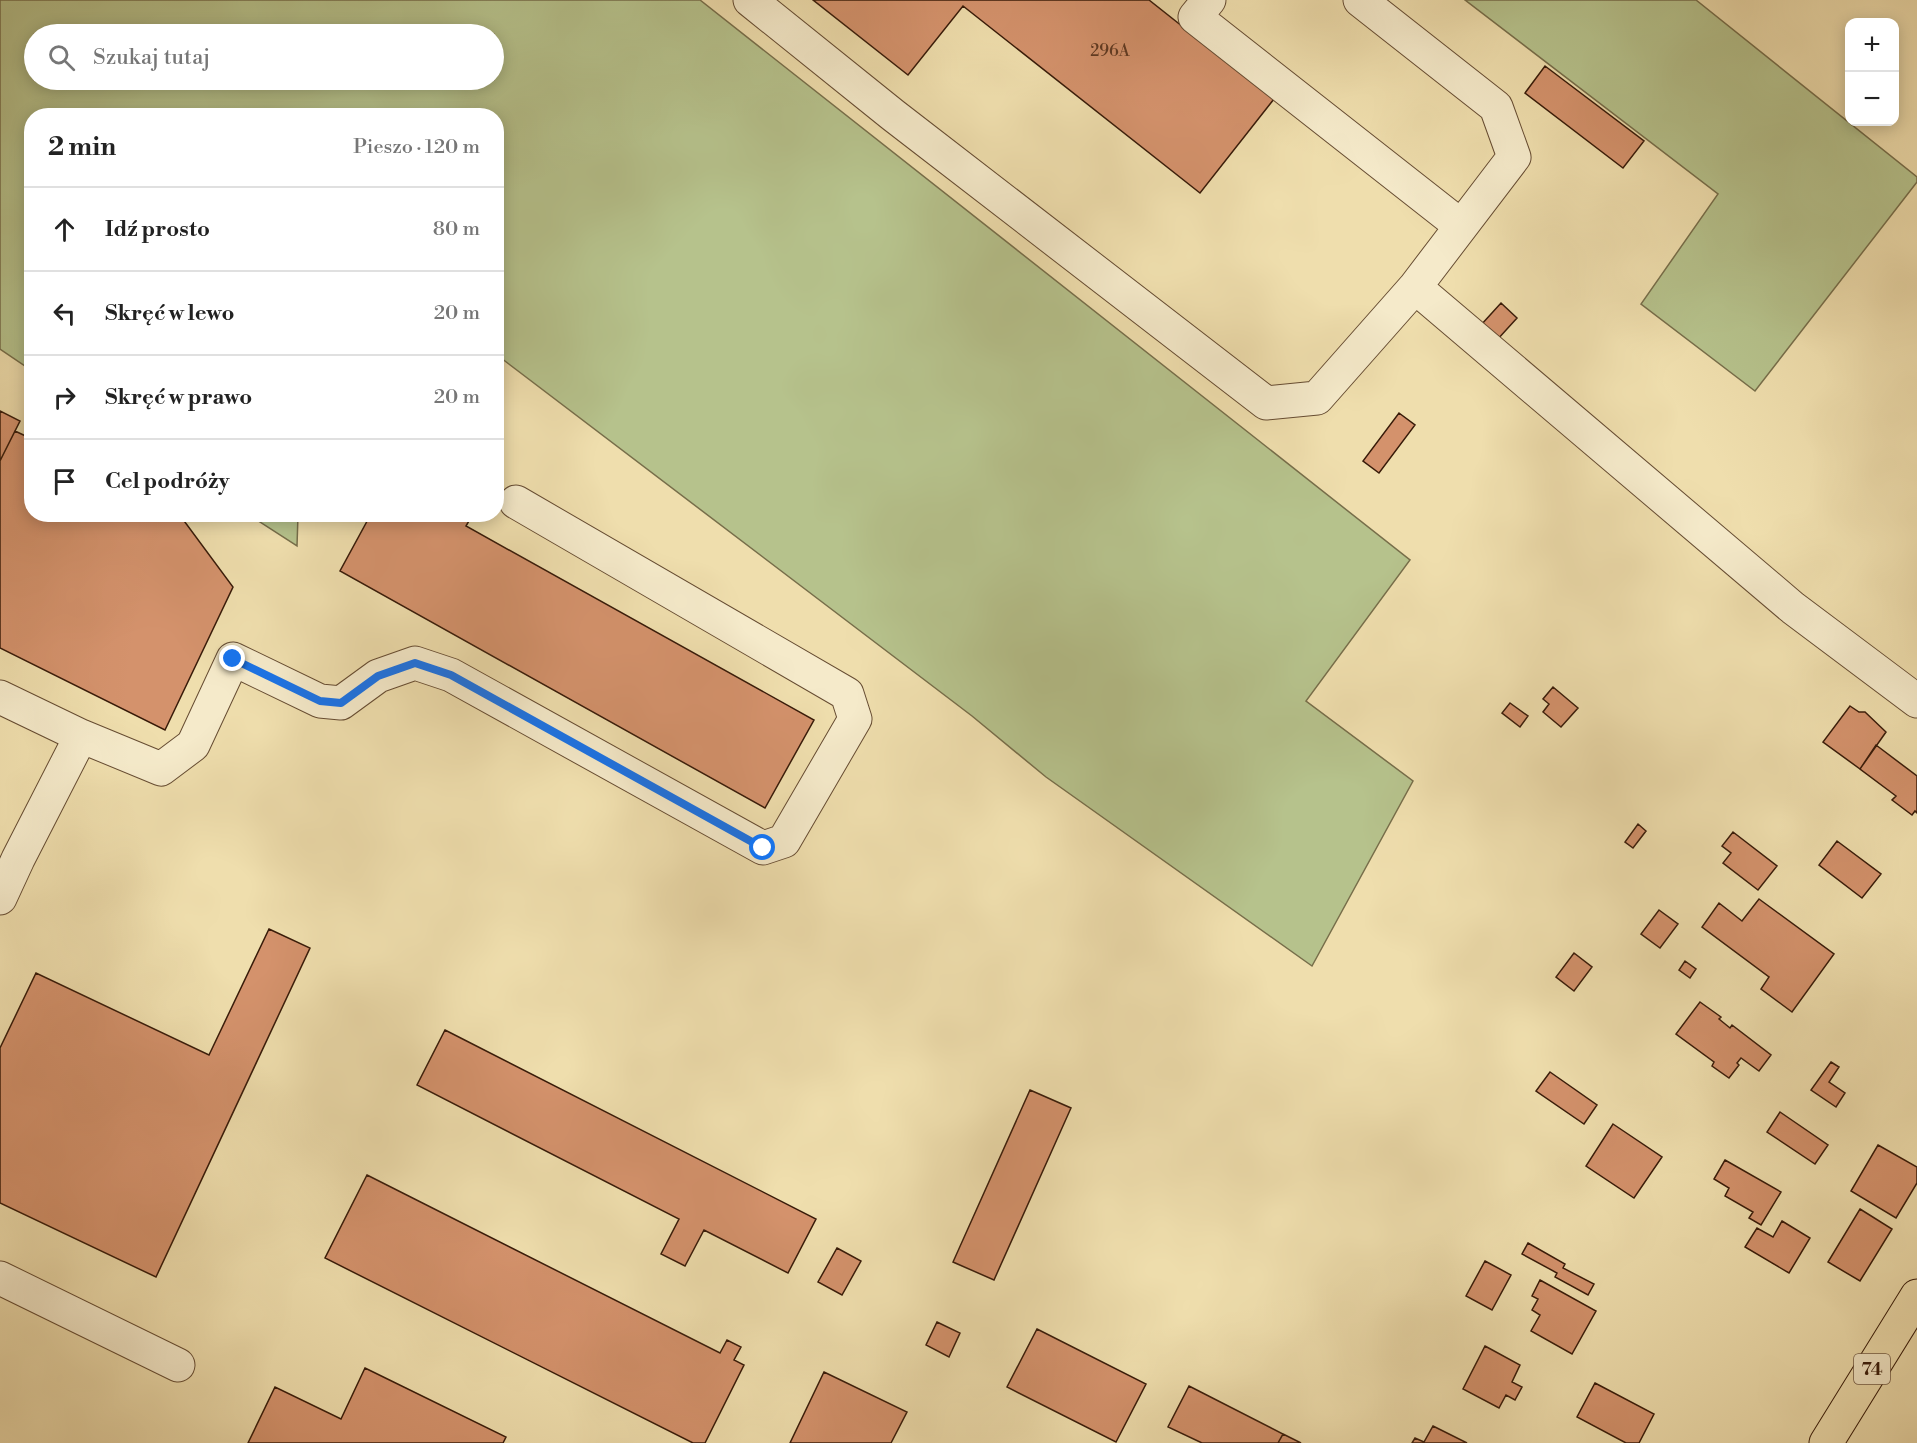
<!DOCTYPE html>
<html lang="pl">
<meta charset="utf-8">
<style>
:root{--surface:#fff;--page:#f2f2f2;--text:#222;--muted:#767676;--line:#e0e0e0}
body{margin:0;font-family:"Libre Bodoni",serif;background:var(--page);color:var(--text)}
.controls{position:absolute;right:18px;top:18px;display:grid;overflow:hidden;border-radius:12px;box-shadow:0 3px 15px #0003}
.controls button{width:54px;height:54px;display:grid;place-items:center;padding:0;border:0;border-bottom:2px solid var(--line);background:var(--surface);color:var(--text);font:30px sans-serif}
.stop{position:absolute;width:18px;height:18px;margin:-14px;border:4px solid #1a73e8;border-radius:50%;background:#fff}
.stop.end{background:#1a73e8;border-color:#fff;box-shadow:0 2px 6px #0008}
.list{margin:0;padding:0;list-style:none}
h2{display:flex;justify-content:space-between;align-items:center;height:78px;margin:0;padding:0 24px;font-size:26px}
h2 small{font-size:20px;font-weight:400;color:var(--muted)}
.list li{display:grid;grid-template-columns:39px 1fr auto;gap:18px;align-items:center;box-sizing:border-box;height:84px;padding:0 24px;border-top:2px solid var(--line)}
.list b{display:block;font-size:22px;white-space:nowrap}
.list em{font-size:20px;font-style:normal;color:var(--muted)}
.icon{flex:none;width:33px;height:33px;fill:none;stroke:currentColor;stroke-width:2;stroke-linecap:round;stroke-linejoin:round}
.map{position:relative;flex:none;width:1917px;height:1443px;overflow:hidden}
.search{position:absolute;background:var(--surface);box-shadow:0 3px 15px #0003;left:24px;top:24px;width:480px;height:66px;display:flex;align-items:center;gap:15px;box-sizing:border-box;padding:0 21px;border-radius:33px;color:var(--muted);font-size:22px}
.panel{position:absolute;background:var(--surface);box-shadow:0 3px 15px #0003;left:24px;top:108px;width:480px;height:414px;border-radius:24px}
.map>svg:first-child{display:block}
</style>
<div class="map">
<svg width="1917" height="1443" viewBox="0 0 1917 1443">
<rect width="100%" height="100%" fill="#efdead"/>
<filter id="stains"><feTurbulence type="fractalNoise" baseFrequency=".00333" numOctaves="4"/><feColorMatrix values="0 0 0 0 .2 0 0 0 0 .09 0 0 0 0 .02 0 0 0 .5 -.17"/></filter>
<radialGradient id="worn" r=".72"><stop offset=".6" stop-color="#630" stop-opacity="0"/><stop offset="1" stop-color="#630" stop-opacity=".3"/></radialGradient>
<path fill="#b6c28c" stroke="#776e4a" stroke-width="1.5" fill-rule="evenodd" d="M0 0H700L1410 560 1306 701 1413 781 1312 966 1046 777 972 716 497 355 496 116H32L31 370 0 349ZM494 34V80H34V34Z
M1465 0H1696L1917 177V182L1755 391 1641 304 1718 194Z
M249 515H298L297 546Z"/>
<path fill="#d4926c" stroke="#381b09" stroke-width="1.5" d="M813 0H1149L1274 99 1200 193 963 6 908 75Z
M1545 66 1644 141 1623 168 1525 93Z
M1501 303 1517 318 1497 340 1481 325Z
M0 411 20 421 0 461Z
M1399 413 1415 425 1379 473 1363 461Z
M15 431 32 439V514H179L233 587 165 730 0 648V461Z
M371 514H473L466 526 814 720 765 808 340 571Z
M1553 687 1578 708 1561 727 1543 712 1549 704 1543 699Z
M1510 703 1528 716 1520 727 1502 713Z
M1850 706 1859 712H1865L1886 732 1860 769 1823 742Z
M1876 745 1917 776V813L1915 811 1912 815 1892 800 1896 796 1860 769Z
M1638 824 1646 831 1633 848 1625 842Z
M1733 832 1777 866 1758 890 1723 863 1731 853 1722 846Z
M1837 841 1881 874 1862 898 1819 865Z
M1759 899 1834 954 1792 1012 1761 989 1769 977 1702 927 1719 903 1742 921Z
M1659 910 1678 924 1660 948 1641 934Z
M269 929 310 948 156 1277 0 1203V1048L36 973 209 1055Z
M1574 953 1592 967 1574 991 1556 977Z
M1685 961 1696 969 1690 978 1679 970Z
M1700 1002 1721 1017 1719 1019 1730 1028 1732 1025 1771 1055 1759 1071 1741 1058 1737 1063 1739 1065 1729 1078 1712 1066 1714 1062 1676 1034Z
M445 1030 816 1219 788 1273 704 1230 685 1266 661 1254 679 1219 417 1085Z
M1831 1062 1839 1067 1829 1082 1845 1093 1836 1107 1811 1090Z
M1550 1072 1597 1105 1584 1124 1536 1091Z
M1030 1090 1071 1108 994 1280 953 1262Z
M1780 1112 1828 1145 1815 1164 1767 1132Z
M1613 1124 1662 1157 1634 1198 1586 1166Z
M1878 1145 1917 1167V1183L1896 1218 1851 1191Z
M1725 1160 1781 1192 1761 1225 1749 1218 1753 1212 1725 1196 1729 1188 1714 1179Z
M367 1175 720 1353 727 1340 741 1347 734 1360 744 1365 705 1443H693L325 1258Z
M1860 1209 1892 1229 1860 1281 1828 1262Z
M1782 1221 1810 1238 1789 1273 1745 1247 1757 1228 1773 1237Z
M1528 1243 1565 1264 1563 1268 1594 1284 1588 1295 1555 1277 1557 1273 1522 1254Z
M837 1248 861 1261 842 1295 818 1282Z
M1485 1261 1511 1275 1492 1310 1466 1296Z
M1540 1280 1596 1311 1572 1354 1531 1331 1540 1315 1532 1310 1538 1299 1532 1296Z
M937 1322 960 1333 949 1357 926 1345Z
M1037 1329 1146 1384 1116 1442 1007 1387Z
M1485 1346 1520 1365 1512 1382 1522 1387 1515 1400 1506 1395 1499 1408 1463 1389Z
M365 1368 506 1437 503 1443H248L275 1387 341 1419Z
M824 1372 907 1412 891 1443H790Z
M1595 1383 1654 1414 1639 1443H1626L1577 1417Z
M1189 1386 1283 1434 1278 1443H1202L1168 1427Z
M1433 1426 1467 1443H1412L1415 1438 1424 1442Z
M1283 1434 1301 1443H1278Z"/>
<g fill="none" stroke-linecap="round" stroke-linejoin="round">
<g stroke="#664c32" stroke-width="35">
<path id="minor" d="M750 0 893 115 1266 403 1317 398 1415 287 1793 608 1917 701
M1209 0 1195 17 1461 226
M1360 0 1496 107 1514 157 1415 287
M0 697 81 736
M0 898 18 859 81 736 161 769 193 745 233 659 320 701 341 703 378 676 415 663 451 675 763 848 784 841 855 719 847 694 516 502
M0 1278 178 1365"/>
</g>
<g stroke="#381b09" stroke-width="35">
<path id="major" d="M1826 1443 1917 1296"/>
</g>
<use href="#minor" stroke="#f5eaca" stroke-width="33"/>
<use href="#major" stroke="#efdead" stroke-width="33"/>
</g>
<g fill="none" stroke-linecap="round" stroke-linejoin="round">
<path stroke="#1a73e8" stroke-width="8" d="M233 659 320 701 341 703 378 676 415 663 451 675 763 848"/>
</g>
<g text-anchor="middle" stroke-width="4.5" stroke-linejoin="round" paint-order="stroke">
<g font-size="16" fill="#5f3922">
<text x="1110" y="56">296A</text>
</g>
<rect fill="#f5eaca" stroke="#715943" stroke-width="1.5" x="1854" y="1354" width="36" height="30" rx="4.5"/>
<g font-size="18" font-weight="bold" fill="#381b09">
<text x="1872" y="1375">74</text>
</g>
</g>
<rect width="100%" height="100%" filter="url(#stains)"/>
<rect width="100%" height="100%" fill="url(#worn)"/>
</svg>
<div class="controls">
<button>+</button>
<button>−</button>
</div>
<div class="stop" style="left:763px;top:848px"></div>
<div class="stop end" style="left:233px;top:659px"></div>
<div class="search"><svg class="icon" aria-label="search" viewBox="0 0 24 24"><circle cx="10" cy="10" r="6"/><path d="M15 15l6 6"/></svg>Szukaj tutaj</div>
<section class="panel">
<h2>2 min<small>Pieszo · 120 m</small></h2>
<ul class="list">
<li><svg class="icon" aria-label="ahead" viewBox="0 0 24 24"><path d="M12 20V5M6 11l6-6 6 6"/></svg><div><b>Idź prosto</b></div><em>80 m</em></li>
<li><svg class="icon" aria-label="left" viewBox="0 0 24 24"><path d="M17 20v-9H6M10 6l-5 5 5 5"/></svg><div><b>Skręć w lewo</b></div><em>20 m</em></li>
<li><svg class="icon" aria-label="right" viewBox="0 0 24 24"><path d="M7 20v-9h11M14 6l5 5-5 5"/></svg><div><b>Skręć w prawo</b></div><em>20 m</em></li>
<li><svg class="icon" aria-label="arrive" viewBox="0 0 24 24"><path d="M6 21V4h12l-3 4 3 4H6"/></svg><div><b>Cel podróży</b></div></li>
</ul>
</section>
</div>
